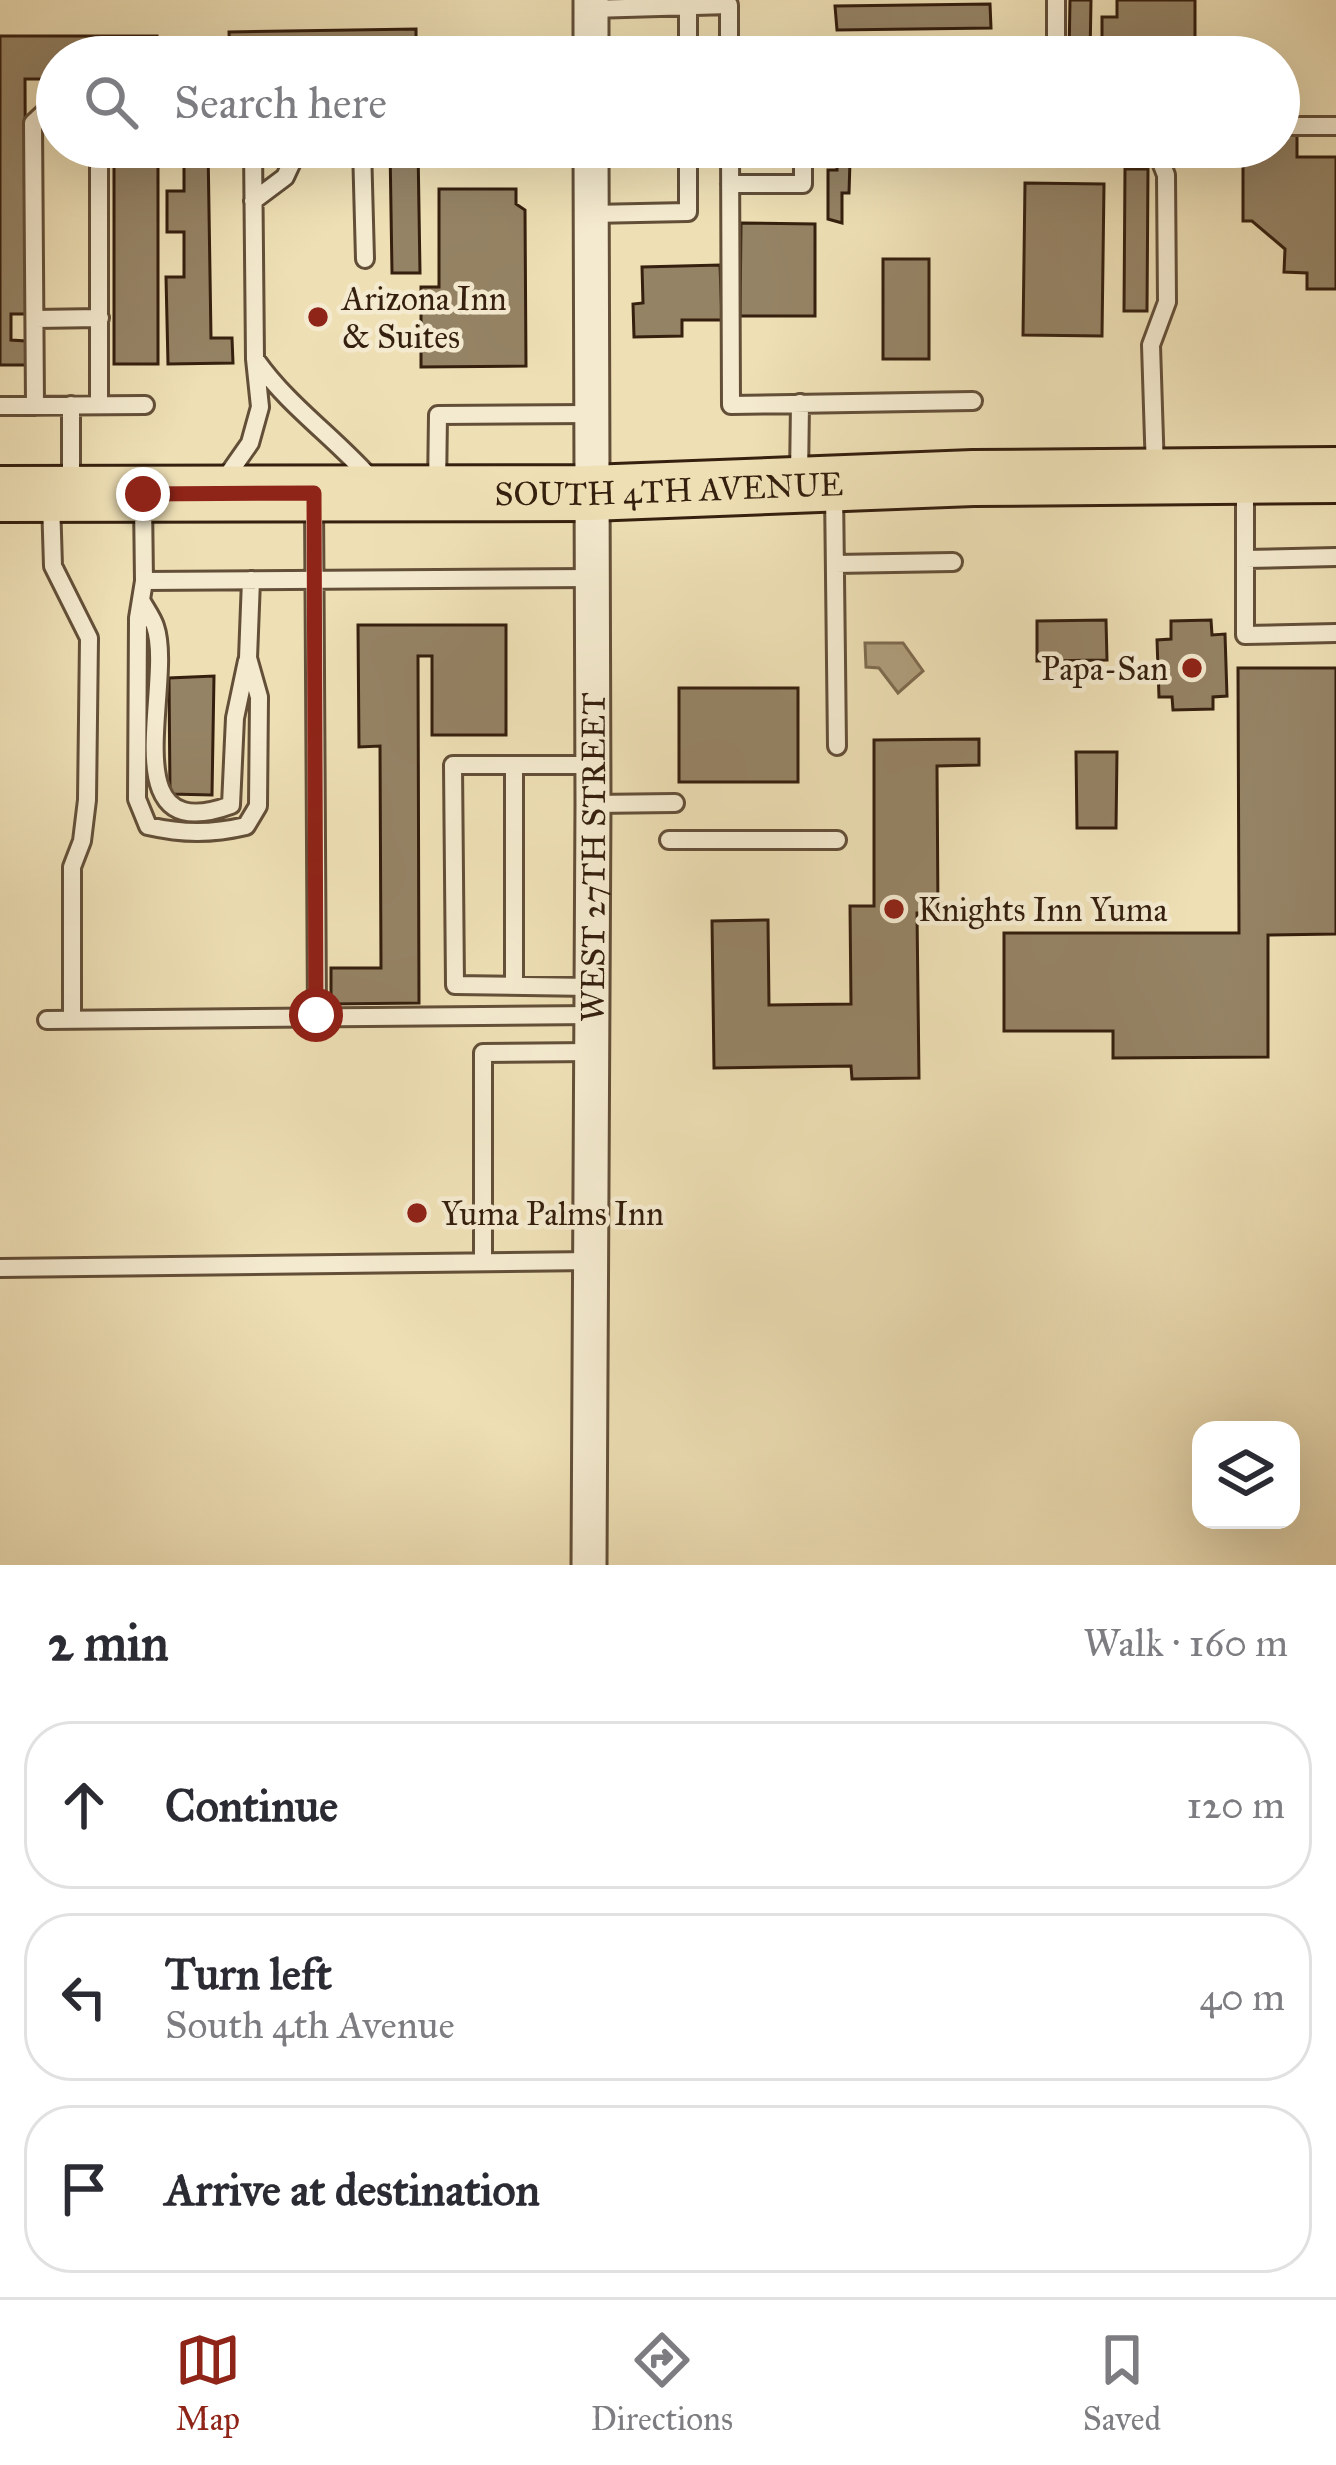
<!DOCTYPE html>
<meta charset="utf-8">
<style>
:root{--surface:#fff;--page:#f2f2f3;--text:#2b2b33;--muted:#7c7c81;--line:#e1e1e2;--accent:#8f2418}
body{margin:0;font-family:"IM FELL Great Primer",serif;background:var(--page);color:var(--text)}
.controls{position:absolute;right:36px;bottom:36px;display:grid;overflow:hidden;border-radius:24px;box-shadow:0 12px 48px #0002}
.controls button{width:108px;height:108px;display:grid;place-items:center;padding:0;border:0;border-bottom:3px solid var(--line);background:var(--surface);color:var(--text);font:60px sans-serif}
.stop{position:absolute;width:36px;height:36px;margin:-27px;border:9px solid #8f2418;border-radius:50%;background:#fff}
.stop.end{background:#8f2418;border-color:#fff;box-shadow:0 3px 12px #0008}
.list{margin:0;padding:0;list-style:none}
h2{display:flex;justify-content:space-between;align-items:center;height:156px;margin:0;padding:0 48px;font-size:51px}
h2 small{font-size:39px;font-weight:400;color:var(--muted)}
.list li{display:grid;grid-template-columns:78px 1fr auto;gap:36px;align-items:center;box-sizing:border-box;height:168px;margin:0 24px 24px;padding:0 24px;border:3px solid var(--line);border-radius:48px}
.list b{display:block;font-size:45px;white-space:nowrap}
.list p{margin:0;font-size:39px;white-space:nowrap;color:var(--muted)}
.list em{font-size:39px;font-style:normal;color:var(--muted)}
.icon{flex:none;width:66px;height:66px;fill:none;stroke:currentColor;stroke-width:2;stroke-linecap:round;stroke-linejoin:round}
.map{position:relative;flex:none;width:1336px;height:1565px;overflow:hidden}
.search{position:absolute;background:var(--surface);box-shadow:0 12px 48px #0002;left:36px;right:36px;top:36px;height:132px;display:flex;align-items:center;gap:30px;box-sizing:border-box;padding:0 42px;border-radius:66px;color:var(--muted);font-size:45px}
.sheet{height:732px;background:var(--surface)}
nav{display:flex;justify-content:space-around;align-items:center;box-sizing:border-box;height:168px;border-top:3px solid var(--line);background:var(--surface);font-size:33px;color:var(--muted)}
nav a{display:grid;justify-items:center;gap:6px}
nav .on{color:var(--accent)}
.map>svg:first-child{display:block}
</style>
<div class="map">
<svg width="1336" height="1565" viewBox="0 0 1336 1565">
<rect width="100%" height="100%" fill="#eedfb5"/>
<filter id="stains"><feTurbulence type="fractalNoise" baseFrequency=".00167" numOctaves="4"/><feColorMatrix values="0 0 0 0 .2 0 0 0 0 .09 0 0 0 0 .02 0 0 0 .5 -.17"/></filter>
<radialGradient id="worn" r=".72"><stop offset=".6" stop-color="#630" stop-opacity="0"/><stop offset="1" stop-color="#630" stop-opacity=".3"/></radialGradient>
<path fill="#af9e7c" stroke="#7e6b50" stroke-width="3" d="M865 643H903L923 671 898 693 879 668 866 667Z"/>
<path fill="#958365" stroke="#351f0e" stroke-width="3" d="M1070 0H1091L1090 57H1069Z
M1117 0H1195V57H1116L1115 45H1102V17H1117Z
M990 4 991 28 837 30 835 6Z
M416 29V57H230L229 32Z
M0 36H157V57H57V79H25L26 314H11V340L26 341V365H0Z
M425 39 497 40V57H425Z
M502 39H529V57H502Z
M851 45 856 54 869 47 873 56 887 49 890 54 905 47 910 54 923 47 927 55 943 47 947 54 961 47 964 53 980 45 986 57H832Z
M1279 112H1297V157H1336V289H1307V273L1284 272 1285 249 1252 221H1243V155H1253V147H1279Z
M114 147H158V364H114Z
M184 147H208L211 338H232L233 363 168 364 166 277H184V232H167V191H184Z
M390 147H418L420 273H392Z
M1045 147H1113V165H1045Z
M837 161H850L849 193H842V223L828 219V170H837Z
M1125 169H1148L1147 311H1124Z
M1025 183 1104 184 1102 336 1023 335Z
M439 189H516V204L525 210 526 366 421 367V287H439Z
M741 223 815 224V316H740Z
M883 259H929V359H883Z
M720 265 722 320H682V336L634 337 633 304 643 303 642 267Z
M1106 620 1107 660 1037 661V621Z
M1211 620 1212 635 1225 634 1227 696 1213 697V709L1173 710 1172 697H1159L1157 640 1171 639V621Z
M358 625H506V735H432V656H418L419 1003 331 1004V968H381L380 746 359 747Z
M1238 668H1336V934L1268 935V1057L1113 1058V1031H1004V933H1239Z
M214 676 212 795 170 794 169 678Z
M679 688H798V782H679Z
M979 739V765L937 766 938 913H917L919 1078 852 1079 851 1066 714 1068 712 921 768 920 769 1005 851 1004 850 906H874V740Z
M1076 752H1117L1116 828H1077Z"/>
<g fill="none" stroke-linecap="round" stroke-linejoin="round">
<g stroke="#634f38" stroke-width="22">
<path id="service" d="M591 9 729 5V57
M688 57V6
M1056 57V0
M1279 126H1336
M362 147 365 259
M730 147 731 405 973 401
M1155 147 1166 175 1167 302 1151 345 1155 471
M436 156 591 155
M730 184H803V147
M253 201 285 177 299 147
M591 214 688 212V147
M35 319 100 318
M256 360C289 407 337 439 375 483
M71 405V488
M99 405V147
M0 406 145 405
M35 406 33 123 48 109H57
M799 478 800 403
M222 483 250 443 260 407 255 359 253 147
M437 489 438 415 590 414
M834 490 837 746
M314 500 317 1015
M51 501 53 566 89 638 87 800 82 841 72 867V1019
M143 501 144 581 591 578
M1336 557 1245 559V635L1336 633
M1245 559V482
M835 564 953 562
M144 581 138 618 137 799 148 826C183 834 212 834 246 826L258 806 259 697 248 658 251 580
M141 600C145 608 152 617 155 626 175 683 109 850 231 805L235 718 247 661
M514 765V986
M593 804 675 803
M669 840H837
M592 987 455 985 453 765H593
M47 1020 592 1015
M483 1262V1053L592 1052
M0 1268 591 1261"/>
</g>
<g stroke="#634f38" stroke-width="39">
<g id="minor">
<path d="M591 0V57"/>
<path id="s1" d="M589 1565 593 804 591 147"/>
</g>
</g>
<g stroke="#351f0e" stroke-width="60">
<g id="primary">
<path id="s2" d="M0 494 590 493 973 478 1336 475"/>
</g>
</g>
<use href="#service" stroke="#f4eacf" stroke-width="16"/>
<use href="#minor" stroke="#f4eacf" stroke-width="33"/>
<use href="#primary" stroke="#eedfb5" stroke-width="54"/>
</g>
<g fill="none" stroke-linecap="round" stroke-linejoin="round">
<path stroke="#8f2418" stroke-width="15" d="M143 494 314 493 316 1015"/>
</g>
<g fill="#8f2418" stroke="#f4eacf" stroke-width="4.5">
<circle cx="318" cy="317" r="12"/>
<circle cx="1192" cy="668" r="12"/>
<circle cx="894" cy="909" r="12"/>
<circle cx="417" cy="1213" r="12"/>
</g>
<g text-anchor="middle" stroke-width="9" stroke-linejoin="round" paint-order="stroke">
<g font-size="33" fill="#351f0e" stroke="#f4eacf" text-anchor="start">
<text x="342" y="310">Arizona Inn<tspan x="342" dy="38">&amp; Suites</tspan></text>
<text x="1168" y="680" text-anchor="end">Papa-San</text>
<text x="918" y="921">Knights Inn Yuma</text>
<text x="441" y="1225">Yuma Palms Inn</text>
</g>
<g font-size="33" fill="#351f0e" stroke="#f4eacf">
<text dy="12" stroke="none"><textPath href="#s2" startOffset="669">SOUTH 4TH AVENUE</textPath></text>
<text dy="12" stroke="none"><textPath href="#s1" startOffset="708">WEST 27TH STREET</textPath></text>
</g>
</g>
<rect width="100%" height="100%" filter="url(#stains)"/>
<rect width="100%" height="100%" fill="url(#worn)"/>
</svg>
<div class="controls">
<button><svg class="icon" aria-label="layers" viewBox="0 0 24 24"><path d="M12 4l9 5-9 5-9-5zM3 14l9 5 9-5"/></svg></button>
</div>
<div class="stop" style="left:316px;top:1015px"></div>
<div class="stop end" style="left:143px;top:494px"></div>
<div class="search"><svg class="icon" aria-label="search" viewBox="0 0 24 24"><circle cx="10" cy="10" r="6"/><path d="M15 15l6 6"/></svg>Search here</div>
</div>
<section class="sheet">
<h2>2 min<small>Walk · 160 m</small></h2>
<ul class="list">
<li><svg class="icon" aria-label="ahead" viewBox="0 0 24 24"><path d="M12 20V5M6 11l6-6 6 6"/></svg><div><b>Continue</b></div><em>120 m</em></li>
<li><svg class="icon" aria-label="left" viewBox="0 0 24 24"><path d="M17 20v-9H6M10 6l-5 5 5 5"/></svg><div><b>Turn left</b><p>South 4th Avenue</p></div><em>40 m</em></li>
<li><svg class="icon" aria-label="arrive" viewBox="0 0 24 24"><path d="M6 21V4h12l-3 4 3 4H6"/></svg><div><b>Arrive at destination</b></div></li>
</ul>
</section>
<nav>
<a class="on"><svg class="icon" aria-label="map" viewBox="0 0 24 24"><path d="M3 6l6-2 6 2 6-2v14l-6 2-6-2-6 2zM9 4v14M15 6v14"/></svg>Map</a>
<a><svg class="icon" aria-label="directions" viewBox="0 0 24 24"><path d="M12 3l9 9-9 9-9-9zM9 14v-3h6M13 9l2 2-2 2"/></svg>Directions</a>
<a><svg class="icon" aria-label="saved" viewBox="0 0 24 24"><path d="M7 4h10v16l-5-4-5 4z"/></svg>Saved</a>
</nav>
